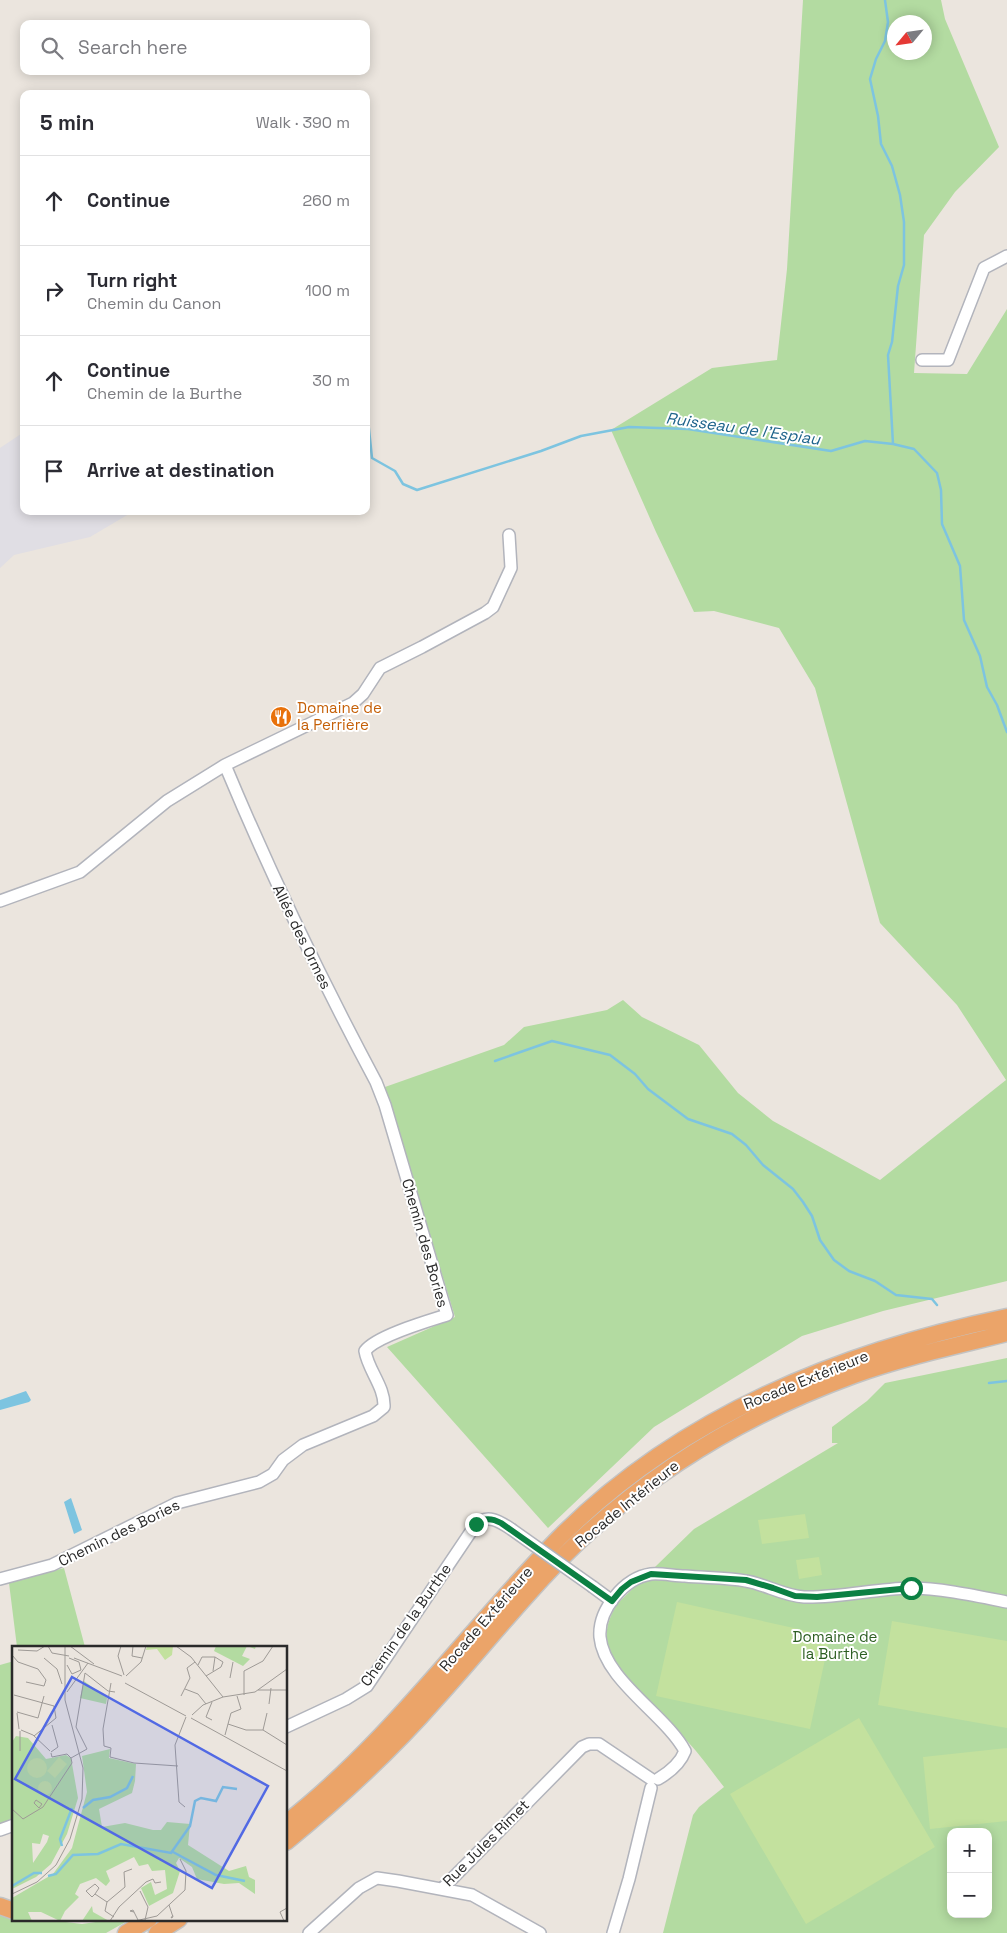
<!DOCTYPE html>
<meta charset="utf-8">
<style>
:root{--surface:#fff;--page:#f2f2f3;--text:#2b2b33;--muted:#7c7c81;--line:#e1e1e2}
body{margin:0;font-family:"Space Grotesk",sans-serif;background:var(--page);color:var(--text)}
.controls{position:absolute;right:15px;bottom:15px;display:grid;overflow:hidden;border-radius:10px;box-shadow:0 2px 12px #0003}
.controls button{width:45px;height:45px;display:grid;place-items:center;padding:0;border:0;border-bottom:1px solid var(--line);background:var(--surface);color:var(--text);font:25px sans-serif}
.compass{position:absolute;left:887px;top:15px;width:45px;height:45px;border-radius:50%;background:var(--surface);box-shadow:0 2px 12px #0003;rotate:241deg}
.stop{position:absolute;width:15px;height:15px;margin:-11px;border:4px solid #0b8043;border-radius:50%;background:#fff}
.stop.end{background:#0b8043;border-color:#fff;box-shadow:0 1px 5px #0008}
.list{margin:0;padding:0;list-style:none}
h2{display:flex;justify-content:space-between;align-items:center;height:65px;margin:0;padding:0 20px;font-size:21px}
h2 small{font-size:16px;font-weight:400;color:var(--muted)}
.list li{display:grid;grid-template-columns:32px 1fr auto;gap:15px;align-items:center;box-sizing:border-box;height:90px;padding:0 20px;border-top:1px solid var(--line)}
.list b{display:block;font-size:19px;white-space:nowrap}
.list p{margin:0;font-size:16px;white-space:nowrap;color:var(--muted)}
.list em{font-size:16px;font-style:normal;color:var(--muted)}
.icon{flex:none;width:28px;height:28px;fill:none;stroke:currentColor;stroke-width:2;stroke-linecap:round;stroke-linejoin:round}
.map{position:relative;flex:none;width:1007px;height:1933px;overflow:hidden}
.search{position:absolute;background:var(--surface);box-shadow:0 2px 12px #0003;left:20px;top:20px;width:350px;height:55px;display:flex;align-items:center;gap:12px;box-sizing:border-box;padding:0 18px;border-radius:10px;color:var(--muted);font-size:19px}
.panel{position:absolute;background:var(--surface);box-shadow:0 2px 12px #0003;left:20px;top:90px;width:350px;height:425px;border-radius:10px}
.map>svg:first-child{display:block}
</style>
<div class="map">
<svg width="1007" height="1933" viewBox="0 0 1007 1933">
<rect width="100%" height="100%" fill="#ebe5de"/>
<path fill="#e0dee4" d="M24 432V511H134L90 537 14 555 0 568V448Z"/>
<path fill="#b3dba1" fill-rule="evenodd" d="M803 0H941L945 19 999 147 955 192 924 235 914 373 967 374 1007 309V1281L883 1311 802 1336 654 1427 548 1528 387 1347 455 1317 385 1087 504 1045 524 1027 607 1010 623 1000 642 1017 699 1045 738 1093 773 1121 880 1180 1006 1080 957 1005 880 923 815 688 779 628 714 611 694 612 656 532 611 430 712 368 777 360 787 269ZM894 22H924V52H894Z
M1007 1358V1933H663L693 1815 699 1807 724 1787C712 1772 701 1756 688 1742 663 1716 616 1679 608 1644 604 1630 610 1616 617 1604L694 1529 838 1443H832V1427L867 1401 885 1383ZM951 1832H988V1914H951Z
M64 1568 85 1647H17L9 1583Z
M14 1661V1819L0 1823V1665Z
M0 1910 14 1914V1919H42L82 1924 116 1919H131L106 1933H0Z"/>
<path fill="#c3e19e" d="M805 1514 809 1538 762 1544 758 1520Z
M819 1557 822 1575 799 1579 796 1560Z
M677 1602 830 1636 810 1729 656 1696Z
M892 1621 1007 1641V1728L878 1705Z
M859 1718 935 1847 806 1924 730 1794Z
M1007 1748V1821L930 1829 923 1757Z"/>
<path fill="#7dc4e0" d="M26 1391 31 1400 29 1402 0 1410V1400Z
M71 1498 82 1530 74 1534 64 1502Z"/>
<g fill="none" stroke-linecap="round" stroke-linejoin="round">
<path stroke="#7dc4e0" stroke-width="2.5" d="M885 0 888 22 885 41 876 59 870 79 878 116 881 144 892 166 900 195 904 222V265L898 286 892 342 888 355 893 444
M366 401 372 458 395 471 403 484 417 490 541 451 581 436 629 427 688 429 831 451 865 441 893 444 914 449 937 473 941 490 942 524 960 566 964 620 980 656 987 687 997 705 1007 732
M495 1061 552 1041 610 1055 635 1074 648 1089 688 1119 732 1134 746 1145 763 1165 793 1189 803 1202 812 1216 820 1240 834 1260 849 1271 875 1281 896 1295 932 1299 937 1305
M989 1383 1007 1381"/>
<g stroke="#b2b4bc" stroke-width="14">
<path id="minor" d="M922 360H948L984 268 1007 256
M0 901 80 872 167 801 225 765 353 703 363 694 380 668 422 647 485 613 493 607 511 568 509 535
M0 1579 52 1565 177 1503 259 1482 273 1474 283 1460 303 1445 373 1416 384 1407C385 1387 368 1370 365 1351 376 1336 428 1321 447 1315L385 1105 376 1082C321 979 270 873 225 765
M593 1587 612 1601
M286 1727 346 1699 367 1686 476 1524C488 1514 499 1521 511 1529
M658 1779C670 1772 680 1764 685 1751 666 1715 604 1680 600 1637 598 1610 624 1578 651 1574 662 1573 675 1576 685 1576 705 1578 726 1577 746 1581 765 1584 784 1596 804 1597 839 1598 874 1589 910 1588 940 1588 977 1596 1007 1602
M0 1830 14 1825
M442 1889 582 1747 589 1744H599L651 1779
M309 1933 359 1888 377 1878 398 1881 472 1895 540 1933
M613 1933 629 1879 651 1788"/>
</g>
<g stroke="#c3c3c3" stroke-width="19">
<path id="highway" d="M286 1823C391 1741 467 1632 559 1538 679 1417 842 1351 1007 1317
M286 1842C342 1796 390 1752 437 1698 484 1646 527 1591 577 1543 656 1468 752 1412 854 1375 904 1357 956 1346 1007 1333
M0 1906 14 1911
M126 1933 149 1919
M157 1933 179 1919"/>
</g>
<use href="#minor" stroke="#fff" stroke-width="11"/>
<use href="#highway" stroke="#eba469" stroke-width="16"/>
<g stroke="#b2b4bc" stroke-width="14" stroke-linecap="butt">
<path id="minor-bridge" d="M511 1529 593 1587"/>
</g>
<use href="#minor-bridge" stroke="#fff" stroke-width="11"/>
</g>
<g fill="none" stroke-linecap="round" stroke-linejoin="round">
<path stroke="#0b8043" stroke-width="6" d="M476 1524C484 1517 492 1518 501 1523L612 1601 622 1589 631 1582 651 1574 746 1580 773 1588 795 1596 817 1597 911 1588"/>
</g>
<defs>
<g id="restaurant-disc" transform="scale(1.125)"><circle r="9.5" fill="#e8710a" stroke="#fff"/><path d="M-5-6h1v4h1v-4h1v4h1v-4h1v5L-1.5 .5V6h-2V.5L-5-1ZM5-6V6H3V1.5H1.5Q1.5-4 5-6Z" fill="#fff"/></g>
</defs>
<g fill-rule="evenodd">
<use href="#restaurant-disc" x="281" y="717"/>
</g>
<g text-anchor="middle" stroke-width="4" stroke-linejoin="round" paint-order="stroke">
<g font-size="15" fill="#c56008" stroke="#fff" text-anchor="start">
<text x="297" y="713">Domaine de<tspan x="297" dy="17">la Perrière</tspan></text>
</g>
<g font-size="15" fill="#2a2a2a" stroke="#fff">
<text transform="translate(302 937) rotate(64)" y="5">Allée des Ormes</text>
<text transform="translate(425 1243) rotate(74)" y="5">Chemin des Bories</text>
<text transform="translate(806 1380) rotate(-22)" y="5">Rocade Extérieure</text>
<text transform="translate(627 1504) rotate(-39)" y="5">Rocade Intérieure</text>
<text transform="translate(119 1533) rotate(-26)" y="5">Chemin des Bories</text>
<text transform="translate(486 1619) rotate(-49)" y="5">Rocade Extérieure</text>
<text transform="translate(406 1625) rotate(-55)" y="5">Chemin de la Burthe</text>
<text transform="translate(486 1843) rotate(-45)" y="5">Rue Jules Rimet</text>
</g>
<g font-size="15" fill="#2e5f23" stroke="#fff">
<text x="835" y="1642">Domaine de<tspan x="835" dy="17">la Burthe</tspan></text>
</g>
<g font-size="16" font-style="italic" fill="#1d638b" stroke="#fff">
<text transform="translate(743 428) rotate(8)" y="6">Ruisseau de l'Espiau</text>
</g>
</g>
<g transform="translate(12 1646)">
<rect width="275" height="275" fill="#ebe5de"/>
<path d="M204 0H244L243 3 235 0 230 10 238 13 231 20 202 5ZM72 35 95 52 94 58 68 52ZM4 90 16 92 34 113 54 109 59 112 66 152 55 188 39 218 24 231 0 243V96ZM31 188 37 190 35 196 21 217 20 197 28 198ZM98 103 97 112 124 118 123 135 120 147 87 163 90 181 113 177 141 184H149L155 176 178 178 176 199 217 225 234 220 237 231 243 234V248L227 237 212 238 185 233 180 221 167 212 164 217 168 225 161 247 137 260 129 242 139 236 143 249 155 243 153 224 140 225 136 218 127 220 122 211 94 225 98 235 94 240 84 232 68 238 63 248 67 251 53 265 48 275 29 266H16L20 275H0V252L41 228 60 202 75 146 70 110ZM80 260 81 266 97 275H70Z" fill="#b3dba1" fill-rule="evenodd"/>
<path d="M135 0H161L160 9 153 14 145 3 134 4ZM47 111 55 118 43 132 35 125ZM15 122a10 10 0 1 1 20 0a10 10 0 1 1-20 0ZM26 142a7 7 0 1 1 14 0a7 7 0 1 1-14 0Z" fill="#c3e19e"/>
<path fill="none" stroke="#7dc4e0" stroke-width="2.5" d="M71 162 81 154 98 151 115 142 121 130M50 200 48 193 60 162M161 206 204 229 233 235M36 230 44 228 61 209 86 208 109 198 159 207 178 180 183 155 189 152 204 155 211 141 225 143M0 240 22 227H30"/>
<path fill="none" stroke="#9e9a96" stroke-width="1" d="M36 0 40 7 57 10M58 0 82 18M109 0 106 10 112 29M121 0 120 10 130 12M164 0 179 11 211 51M6 4 25 5 33 0M0 9 6 16 26 23 34 34 32 40 14 36M32 12 45 23 50 38M62 12 110 30M55 19 60 28 69 24 67 16 57 12M186 19 190 11H203M114 30 129 16 134 0M194 30 209 21 211 16 203 11 201 25M218 32 221 16M99 37 91 83 92 100 99 102 98 111 122 117 166 120M113 37 174 70M173 43 186 48 194 58M246 44H275M55 46 76 17M2 49 42 60 44 72 22 90M232 49V25L251 15 261 0M169 50 178 32 175 22 183 16M257 58 259 42M5 66 26 72 32 50M5 67 7 83M180 69 191 59 211 51 243 46 275 23M179 72 275 125M200 74 194 71 200 56M216 78 234 84H251L255 67M9 84 21 89 38 105M251 84 275 99M8 85V105M213 89 219 67 229 63 225 50M39 106 46 101 40 79M39 107 40 111 55 108 59 112M59 112 75 103 64 81 73 27 96 45 103 46M24 154 30 158 27 162 22 157ZM173 161 167 156 163 99 174 71M0 163 11 173 31 161 60 117 59 112M128 245 136 261 133 274M0 248 25 236 44 219 58 193 70 153 71 122 53 54V0M83 248 80 251 74 245 83 238 87 242 83 248 95 256M157 259 161 271 159 272 161 269M122 266 118 265 121 264 126 274M102 271 93 265 95 256 113 241 112 226 120 223M98 275 107 261 134 236 141 233 143 237 149 236M123 275 145 270 173 244 174 225 168 213M272 275 268 266 275 262"/>
<path fill="#5169e4" fill-opacity="0.15" stroke="#5169e4" stroke-width="2.5" d="M60 31 256 140 200 242 3 133Z"/>
<rect width="275" height="275" fill="none" stroke="#2a2a2a" stroke-width="2.5"/>
</g>
</svg>
<div class="controls">
<button>+</button>
<button>−</button>
</div>
<svg class="compass" viewBox="-18 -18 36 36"><path d="M0-13l5 13h-10z" fill="#e53935"/><path d="M0 13l5-13h-10z" fill="#7c7c81"/></svg>
<div class="stop" style="left:911px;top:1588px"></div>
<div class="stop end" style="left:476px;top:1524px"></div>
<div class="search"><svg class="icon" aria-label="search" viewBox="0 0 24 24"><circle cx="10" cy="10" r="6"/><path d="M15 15l6 6"/></svg>Search here</div>
<section class="panel">
<h2>5 min<small>Walk · 390 m</small></h2>
<ul class="list">
<li><svg class="icon" aria-label="ahead" viewBox="0 0 24 24"><path d="M12 20V5M6 11l6-6 6 6"/></svg><div><b>Continue</b></div><em>260 m</em></li>
<li><svg class="icon" aria-label="right" viewBox="0 0 24 24"><path d="M7 20v-9h11M14 6l5 5-5 5"/></svg><div><b>Turn right</b><p>Chemin du Canon</p></div><em>100 m</em></li>
<li><svg class="icon" aria-label="ahead" viewBox="0 0 24 24"><path d="M12 20V5M6 11l6-6 6 6"/></svg><div><b>Continue</b><p>Chemin de la Burthe</p></div><em>30 m</em></li>
<li><svg class="icon" aria-label="arrive" viewBox="0 0 24 24"><path d="M6 21V4h12l-3 4 3 4H6"/></svg><div><b>Arrive at destination</b></div></li>
</ul>
</section>
</div>
